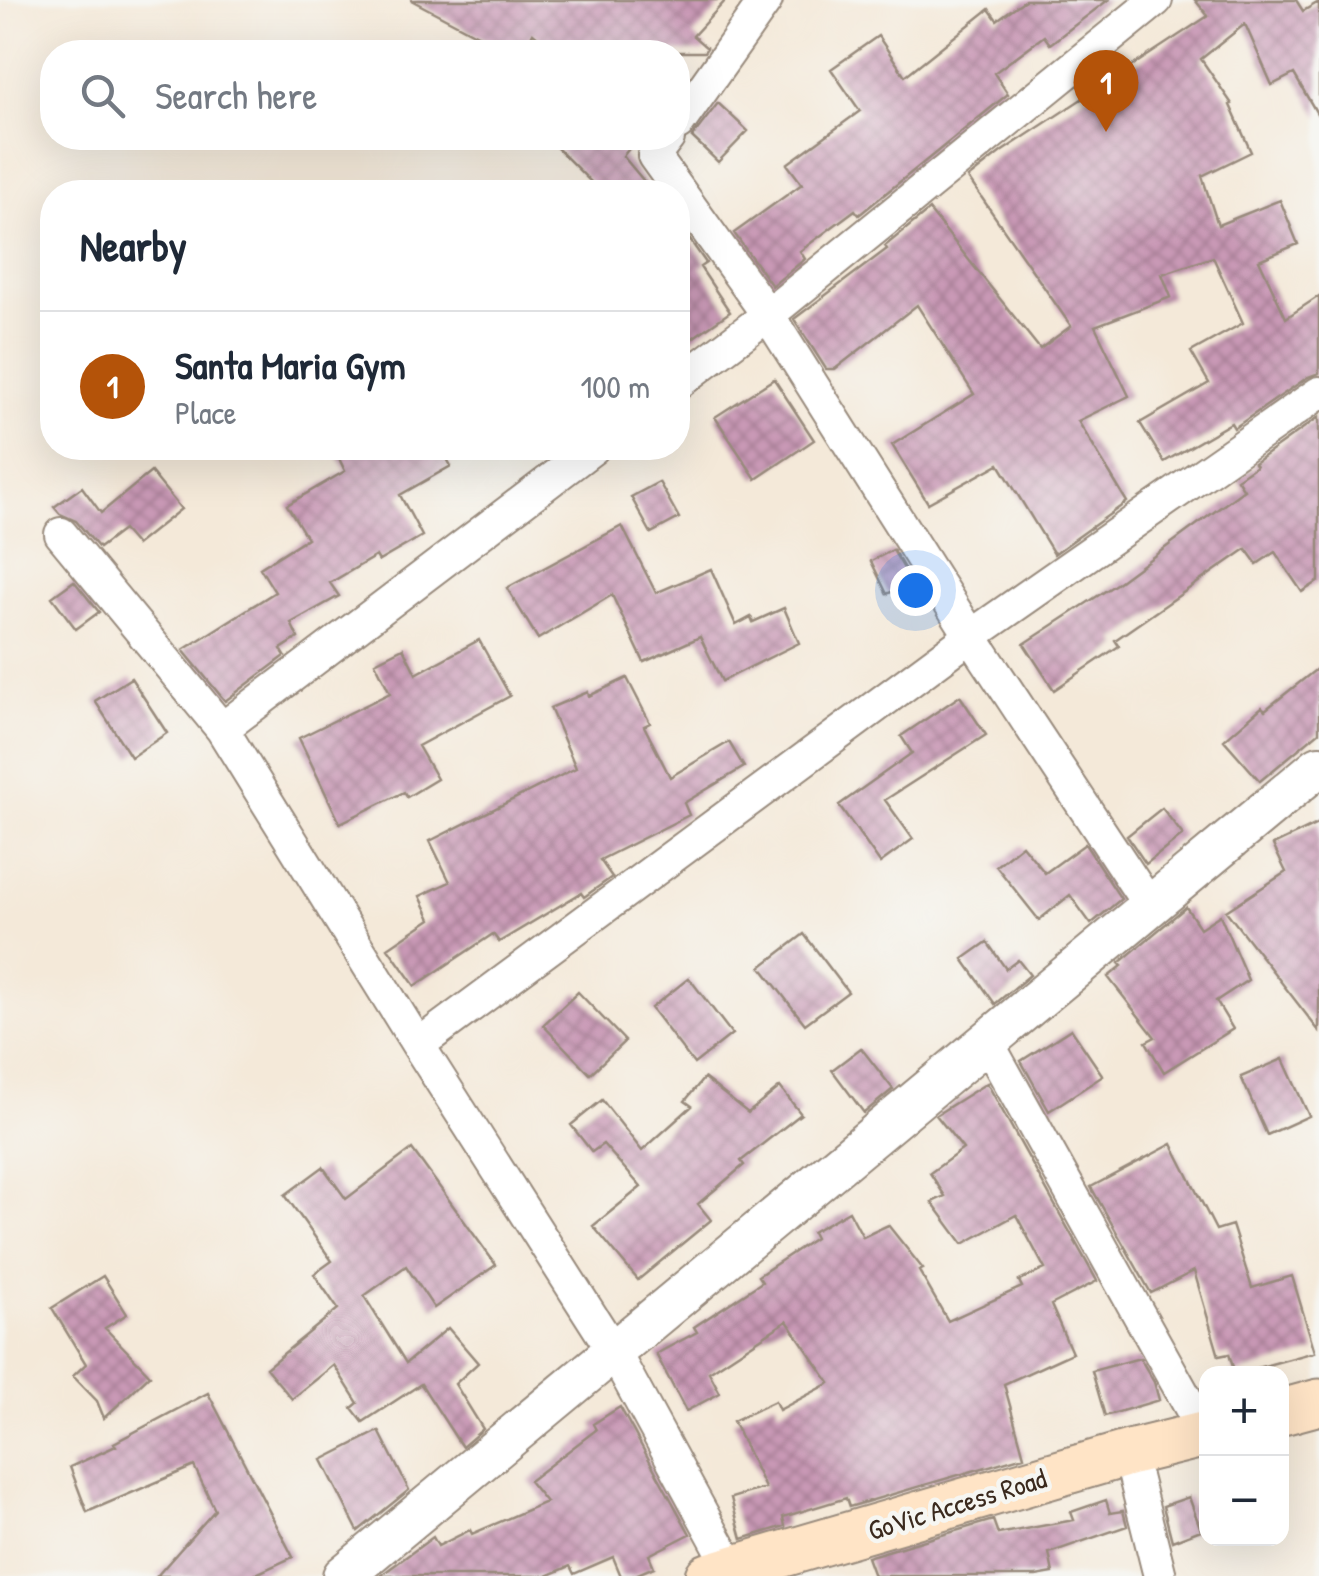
<!DOCTYPE html>
<meta charset="utf-8">
<style>
:root{--surface:#fff;--page:#f2f2f3;--text:#1f2937;--muted:#747a83;--line:#e0e1e3;--accent:#b45309}
body{margin:0;font-family:"Patrick Hand",sans-serif;background:var(--page);color:var(--text)}
.controls{position:absolute;right:30px;bottom:30px;display:grid;overflow:hidden;border-radius:20px;box-shadow:0 10px 40px #0002}
.controls button{width:90px;height:90px;display:grid;place-items:center;padding:0;border:0;border-bottom:2px solid var(--line);background:var(--surface);color:var(--text);font:50px sans-serif}
.you{position:absolute;left:915px;top:590px;width:35px;height:35px;margin:-25px;border:8px solid #fff;border-radius:50%;background:#1a73e8;box-shadow:0 0 0 15px #1a73e833}
.badge{display:grid;place-items:center;width:65px;height:65px;border-radius:50%;background:var(--accent);color:#fff;font-size:32px;font-weight:700}
.pin{position:absolute;translate:-50% -82px;filter:drop-shadow(0 2px 5px #0008)}
.pin::after{content:'';position:absolute;top:52px;width:35px;height:30px;background:inherit;clip-path:polygon(0 0,100% 0,50% 100%)}
.list{margin:0;padding:0;list-style:none}
h2{display:flex;justify-content:space-between;align-items:center;height:130px;margin:0;padding:0 40px;font-size:42px}
h2 small{font-size:32px;font-weight:400;color:var(--muted)}
.list li{display:grid;grid-template-columns:65px 1fr auto;gap:30px;align-items:center;box-sizing:border-box;height:150px;padding:0 40px;border-top:2px solid var(--line)}
.list b{display:block;font-size:38px;white-space:nowrap}
.list p{margin:0;font-size:32px;white-space:nowrap;color:var(--muted)}
.list em{font-size:32px;font-style:normal;color:var(--muted)}
.icon{flex:none;width:55px;height:55px;fill:none;stroke:currentColor;stroke-width:2;stroke-linecap:round;stroke-linejoin:round}
.map{position:relative;flex:none;width:1319px;height:1576px;overflow:hidden}
.search{position:absolute;background:var(--surface);box-shadow:0 10px 40px #0002;left:40px;top:40px;width:650px;height:110px;display:flex;align-items:center;gap:25px;box-sizing:border-box;padding:0 35px;border-radius:40px;color:var(--muted);font-size:38px}
.panel{position:absolute;background:var(--surface);box-shadow:0 10px 40px #0002;left:40px;top:180px;width:650px;height:280px;border-radius:40px}
.map>svg:first-child{display:block}
</style>
<div class="map">
<svg width="1319" height="1576" viewBox="0 0 1319 1576">
<defs>
<pattern id="building-cross-hatch" width="8" height="8" patternUnits="userSpaceOnUse" patternTransform="scale(2.5)"><rect width="8" height="8" fill="#c999b6"/><path d="M0 0l8 8M0 8l8-8" fill="none" stroke="#a47d93"/></pattern>
</defs>
<rect width="100%" height="100%" fill="#f6f6f2"/>
<filter id="ink" filterUnits="userSpaceOnUse"><feTurbulence type="fractalNoise" baseFrequency=".01" numOctaves="2"/><feDisplacementMap in="SourceGraphic" scale="20" xChannelSelector="R" yChannelSelector="G"/><feConvolveMatrix kernelMatrix="1 2 1 2 8 2 1 2 1" color-interpolation-filters="sRGB"/></filter>
<filter id="wash" filterUnits="userSpaceOnUse"><feTurbulence type="fractalNoise" baseFrequency=".0048" numOctaves="4" result="noise"/><feDisplacementMap in="SourceGraphic" scale="40" xChannelSelector="R" yChannelSelector="G"/><feGaussianBlur stdDeviation="2.25" result="paint"/><feColorMatrix in="noise" values="0 0 0 0 0 0 0 0 0 0 0 0 0 0 0 0 0 1.4 0 .05"/><feComposite in="paint" operator="in"/></filter>
<g filter="url(#wash)">
<rect width="100%" height="100%" fill="#f4e9d9"/>
<g id="blocks">
<path fill="url(#building-cross-hatch)" d="M411 0H726L693 36 707 48 704 52H556L533 33 523 52H510Z
M1025 0H1108L1050 44 1044 36 994 73 1008 94 859 215 855 210 800 251 805 259 772 286 734 233 802 184 787 164 860 111 831 69 878 36 905 76 989 9 997 20Z
M1195 0H1296L1303 11 1319 2V117L1294 74 1272 85 1245 24 1201 59 1232 104 1230 105 1251 152 1202 176 1218 225 1280 200 1298 244 1259 260 1286 318 1319 296V373L1308 377 1234 428 1231 423 1164 462 1140 423 1209 383 1191 352 1243 323 1213 257 1162 274 1171 297 1095 326 1129 396 1078 421 1127 502 1054 554 999 464 928 503 892 445 974 394 917 305 835 369H826L794 319 887 249 885 246 929 210 1040 349 1071 326 968 178 1001 152 1208 16Z
M718 103 748 131 718 162 692 137Z
M547 138H638L623 156 653 192H601Z
M678 223 706 263 700 267 730 312 678 348Z
M774 379 814 440 756 479 715 417Z
M1319 417V581L1302 592 1275 552 1257 564 1246 549 1115 640 1119 646 1054 690 1024 644 1116 584 1244 490 1237 479 1256 466 1254 463Z
M334 448H441L451 466 400 495 422 536 379 561 376 556 330 583 339 596 291 623 298 638 281 649 285 656 225 701 183 650 275 592 260 568 307 538 287 505 345 471Z
M151 472 181 509 136 545 123 530 99 548 76 521 60 514 54 507 82 487 101 513Z
M659 482 679 518 651 533 631 497Z
M622 526 656 593 711 569 736 625 751 617 753 622 784 608 799 643 722 681 700 637 644 662 612 595 538 639 507 588Z
M893 550 912 582 887 594 871 561Z
M74 581 99 612 76 629 52 597Z
M479 640 510 696 418 746 437 779 407 797 404 792 340 823 299 738 390 693 375 662 403 648 416 674Z
M1319 667V732L1260 781 1224 740 1262 707 1265 710Z
M131 678 167 733 131 757 95 701Z
M627 678 650 723 644 726 670 777 729 742 744 767 684 803 689 815 600 860 612 877 584 897 581 893 499 942 493 934 415 986 388 948 431 919 420 896 450 882 430 841 576 768 550 708 588 692 589 696Z
M960 696 986 735 885 800 913 839 880 863 839 805 912 753 901 736Z
M1162 808 1183 835 1146 864 1127 836Z
M1319 823V1031L1226 911 1286 872 1273 845Z
M1085 844 1121 899 1091 924 1070 895 1039 920 996 866 1022 845 1045 873Z
M1186 907 1200 928 1220 915 1248 980 1216 1001 1233 1029 1164 1072 1146 1042 1155 1037 1108 977 1122 966 1119 963Z
M804 934 848 992 805 1024 761 967Z
M987 942 1006 969 1018 960 1030 975 995 1004 963 959Z
M689 978 732 1034 694 1064 651 1008Z
M578 992 625 1041 590 1074 543 1025Z
M1071 1029 1103 1076 1049 1111 1021 1061Z
M861 1048 893 1089 864 1113 832 1070Z
M1283 1059 1309 1116 1267 1135 1241 1077Z
M704 1078 748 1113 780 1087 801 1114 741 1161 744 1165 698 1204 711 1220 638 1280 593 1226 641 1187 603 1144 592 1152 571 1125 602 1100 642 1151 692 1106 685 1101Z
M987 1083 1097 1281 1051 1305 1072 1353 1004 1384 1024 1456 849 1507 846 1498 783 1517 785 1526 742 1539 731 1498 765 1488 733 1421 775 1401 779 1410 830 1383 787 1321 709 1372 720 1393 686 1411 656 1354 697 1332 694 1327 762 1282 758 1276 815 1238 812 1232 849 1211 863 1237 888 1225 923 1269 919 1271 948 1321 1022 1287 1019 1281 1045 1269 1016 1215 963 1244 932 1202 945 1196 930 1173 963 1149 936 1115Z
M1172 1144 1216 1230 1232 1225 1252 1288 1292 1276 1315 1352 1235 1374 1229 1354 1219 1356 1194 1271 1151 1293 1091 1187Z
M412 1149 496 1265 434 1308 406 1266 364 1296 406 1363 448 1328 478 1363 455 1384 483 1429 462 1447 421 1384 363 1422 352 1408 358 1403 334 1365 292 1399 266 1368 338 1309 314 1274 332 1261 285 1195 323 1167 346 1199Z
M103 1276 127 1314 105 1328 150 1375 104 1418 97 1401 73 1376 86 1364 52 1308Z
M1140 1358 1154 1382 1159 1400 1105 1416 1092 1371Z
M208 1393 293 1557 252 1576H157L215 1510 194 1466 87 1512 70 1467 116 1446 114 1443Z
M620 1407 690 1534 649 1555 654 1567 633 1576H621L613 1557 574 1574 570 1566 547 1576H380L433 1537 438 1546 470 1530 472 1534 546 1502 529 1481 596 1430 593 1424Z
M379 1431 409 1490 358 1531 322 1460Z
M1189 1497 1201 1530 1172 1541 1163 1506Z
M1106 1500 1110 1513 1123 1511 1127 1526 1049 1553 1053 1573 1036 1576H874L867 1557 993 1520 998 1534 1074 1520 1071 1512Z"/>
</g>
</g>
<g filter="url(#ink)">
<use href="#blocks" fill-opacity="0" stroke="#988a7c" stroke-width="2.5"/>
<g fill="none" stroke-linecap="round" stroke-linejoin="round">
<g stroke="#988a7c" stroke-width="36">
<path id="minor" d="M678 124 766 0
M668 138 654 156 768 315 971 636 1149 905
M678 383 768 315 1156 0
M61 534 222 729 418 1045 614 1352 733 1571
M222 729 593 448
M986 1040 1206 1435
M418 1045 971 636 1319 393
M1129 1453 1160 1576"/>
</g>
<g stroke="#988a7c" stroke-width="44">
<path id="tertiary" d="M343 1576 1319 766"/>
</g>
<g stroke="#988a7c" stroke-width="49">
<path id="secondary" d="M1282 1412 1319 1402
M708 1576 1129 1453 1206 1434"/>
</g>
<use href="#minor" stroke="#fff" stroke-width="32"/>
<use href="#tertiary" stroke="#fff" stroke-width="40"/>
<use href="#secondary" stroke="#ffe4c6" stroke-width="45"/>
</g>
</g>
<g text-anchor="middle" stroke-width="9" stroke-linejoin="round" paint-order="stroke">
<g font-size="28" fill="#3b2a1e" stroke="#f6f6f2">
<text transform="translate(957 1504) rotate(-17)" y="10">GoVic Access Road</text>
</g>
</g>
</svg>
<div class="controls">
<button>+</button>
<button>−</button>
</div>
<div class="you"></div>
<div class="pin badge" style="left:1106px;top:132px">1</div>
<div class="search"><svg class="icon" aria-label="search" viewBox="0 0 24 24"><circle cx="10" cy="10" r="6"/><path d="M15 15l6 6"/></svg>Search here</div>
<section class="panel">
<h2>Nearby<small></small></h2>
<ul class="list">
<li><span class="badge">1</span><div><b>Santa Maria Gym</b><p>Place</p></div><em>100 m</em></li>
</ul>
</section>
</div>
